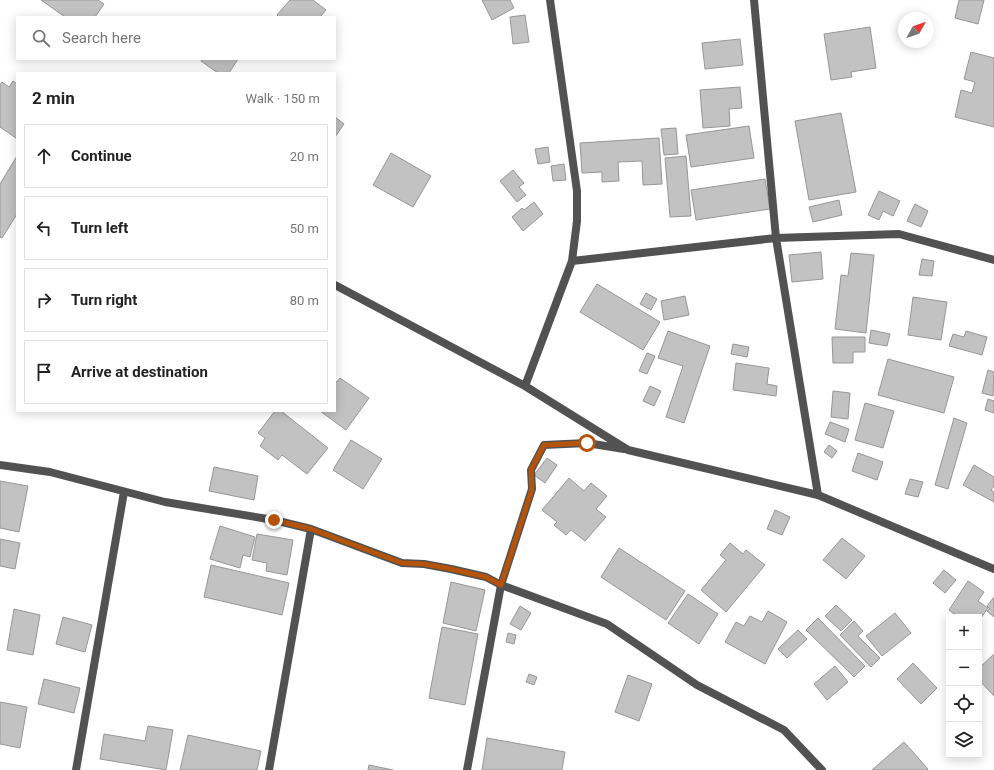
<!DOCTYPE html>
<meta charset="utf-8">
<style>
:root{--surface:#fff;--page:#f2f2f2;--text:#222;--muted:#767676;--line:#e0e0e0}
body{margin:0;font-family:Roboto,sans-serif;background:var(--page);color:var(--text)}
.controls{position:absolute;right:12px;bottom:12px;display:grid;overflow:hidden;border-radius:0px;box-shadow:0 2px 10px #0003}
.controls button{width:36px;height:36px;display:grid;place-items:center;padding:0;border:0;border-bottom:1px solid var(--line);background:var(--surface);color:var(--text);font:20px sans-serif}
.compass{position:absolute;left:898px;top:12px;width:36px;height:36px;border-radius:50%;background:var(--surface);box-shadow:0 2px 10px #0003;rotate:50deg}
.stop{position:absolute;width:12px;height:12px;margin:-9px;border:3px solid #b45309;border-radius:50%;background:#fff}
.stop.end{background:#b45309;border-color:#fff;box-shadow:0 1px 4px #0008}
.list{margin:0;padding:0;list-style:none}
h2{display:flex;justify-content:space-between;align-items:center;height:52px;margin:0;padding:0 16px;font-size:17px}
h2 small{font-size:13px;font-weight:400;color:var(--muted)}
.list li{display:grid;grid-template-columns:26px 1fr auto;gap:12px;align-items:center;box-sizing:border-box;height:64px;margin:0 8px 8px;padding:0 8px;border:1px solid var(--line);border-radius:0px}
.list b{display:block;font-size:15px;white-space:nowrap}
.list em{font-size:13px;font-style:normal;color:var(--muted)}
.icon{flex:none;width:22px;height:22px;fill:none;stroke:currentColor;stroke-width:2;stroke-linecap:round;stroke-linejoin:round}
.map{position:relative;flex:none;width:994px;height:770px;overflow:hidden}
.search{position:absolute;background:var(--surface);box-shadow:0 2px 10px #0003;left:16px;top:16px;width:320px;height:44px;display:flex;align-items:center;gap:10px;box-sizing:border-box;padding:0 14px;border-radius:0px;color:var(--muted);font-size:15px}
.panel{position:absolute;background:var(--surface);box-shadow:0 2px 10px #0003;left:16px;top:72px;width:320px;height:340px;border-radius:0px}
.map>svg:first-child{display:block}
</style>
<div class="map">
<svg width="994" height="770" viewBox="0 0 994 770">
<rect width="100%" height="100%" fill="#fff"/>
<path fill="#c2c2c2" stroke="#969696" d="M41 0H98L104 4 95 17H65Z
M290 0H313L326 10 320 17H279L277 15Z
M482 0H510L514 8 492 20Z
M959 0H984L978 24 955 18Z
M525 15 529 42 513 44 510 17Z
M870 27 876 68 851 72 852 77 831 80 824 34Z
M740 39 743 65 705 69 702 43Z
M971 52 994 58V127L955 117 961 90 972 93 975 82 964 79Z
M202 59H238L229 73H218L201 61Z
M13 81 17 84V136L16 138 0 127V85L2 82 9 87Z
M740 87 742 108 729 109 730 126 703 128 700 90Z
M841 113 856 192 809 200 795 121Z
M335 117 344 124 335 137Z
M749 126 754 158 691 167 686 135Z
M676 128 678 154 664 155 661 129Z
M659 138 662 184 643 185 642 161 618 162 619 181 602 182V172L582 173 580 143Z
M548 147 550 162 538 164 535 149Z
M391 153 431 176 413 207 373 185Z
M17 156V214L2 238 0 237V184Z
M686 156 691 216 670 217 665 158Z
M564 164 566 180 553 181 551 166Z
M513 170 524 183 519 187 526 195 517 202 500 181Z
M765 179 770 209 696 220 691 190Z
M879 191 900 201 893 216 883 211 879 220 868 215Z
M839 200 842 215 813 222 809 207Z
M534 202 543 214 523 231 512 217 522 208 524 210Z
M915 204 928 211 921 227 907 221Z
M821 252 823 279 792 282 789 255Z
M851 253 874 255 866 333 835 329 841 275 848 276Z
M922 259 934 261 932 276 919 275Z
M597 284 660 322 643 350 580 312Z
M646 293 657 299 651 310 640 304Z
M685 296 689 315 664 320 661 301Z
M913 297 947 302 941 340 908 335Z
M871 330 890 334 887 346 869 343Z
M668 331 710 346 684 423 666 417 683 366 658 358Z
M966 331 987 337 982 355 949 346 953 334 964 337Z
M832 337H865V352H853V363H833Z
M733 344 749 347 747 357 731 354Z
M647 353 655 356 647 374 639 371Z
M888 359 954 377 944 413 878 395Z
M736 363 769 368 767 384 777 386 776 396 733 390Z
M988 370 994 372 993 396 982 393Z
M340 378 369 398 346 430 320 411H335V381L337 382Z
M650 386 661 391 654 406 643 401Z
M833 391 850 393 848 419 831 417Z
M988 399 994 401V413L985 410Z
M865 403 894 411 883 448 855 440Z
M275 411H281L328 448 307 474 282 455 278 460 260 446 265 438 258 433Z
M954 418 967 423 948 489 935 485Z
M830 422 849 429 845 442 825 434Z
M351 440 382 459 363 489 333 470Z
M829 445 837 451 832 458 824 452Z
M858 453 883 462 877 480 852 471Z
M547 458 557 465 545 483 534 475Z
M974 465 994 477V486L991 490 994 492V502L963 485Z
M214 467 258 476 254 500 209 491Z
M569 478 584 491 591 483 607 496 596 509 606 517 585 541 571 530 566 535 554 525 557 522 542 510Z
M910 479 923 482 918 497 905 494Z
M0 481 28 486 19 532 0 528Z
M775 510 790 517 782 535 767 529Z
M220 526 255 537 250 557 243 555 240 568 210 559Z
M257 534 293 540 287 575 266 571 267 563 252 560Z
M842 538 865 556 846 579 823 560Z
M0 539 20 543 15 569 0 566Z
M730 543 743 554 746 550 765 565 726 612 701 590 726 560 720 555Z
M619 548 685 591 666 620 601 577Z
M211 565 289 583 282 615 204 597Z
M944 570 956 580 945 593 933 583Z
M968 581 984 592 978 601 988 608 979 621V617H958L949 610Z
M451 582 485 590 476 631 443 623Z
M688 594 718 614 699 644 668 623Z
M994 597V617L987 611 990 609 987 606Z
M836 605 852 620 841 631 825 616Z
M520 606 531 613 521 630 510 624Z
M14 609 40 615 33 655 7 650Z
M768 611 787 622 765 664 725 642 736 622 744 626 750 616 762 622Z
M895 613 911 633 882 656 866 636Z
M63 617 92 625 85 652 56 644Z
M818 618 865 666 854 677 806 630Z
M854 621 863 631 858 636 880 658 871 667 840 635Z
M442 627 478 634 465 705 429 698Z
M798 630 807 639 787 658 778 649Z
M508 633 516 635 514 644 506 642Z
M994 654V696L979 680V668Z
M913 663 937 688 921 704 897 679Z
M835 666 848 682 827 700 814 684Z
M529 674 537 677 534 685 526 682Z
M628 675 652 684 639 721 615 712Z
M44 679 80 688 74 713 38 704Z
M0 702 27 707 20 748 0 744Z
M148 726 173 730 166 770 100 759 104 734 145 741Z
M188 735 261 751 257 770H180Z
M487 738 565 752 562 770H482Z
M904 742 928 769 927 770H872Z
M369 765 393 770H368Z"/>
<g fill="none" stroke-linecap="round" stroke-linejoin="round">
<path stroke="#525252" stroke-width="8" d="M754 0 776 238 818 495
M572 261 776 238 899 234 994 260
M335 285 525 386 628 450 818 495 994 569
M525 386 572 261 577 221V191L550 0
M0 465 50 472 165 502 274 520 311 529 402 563 424 564 451 569 486 577 501 585 607 624 697 685 784 730 822 770
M76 770 124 492
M269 770 311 529
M467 770 501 585 532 489 531 470 544 445 587 443 624 449"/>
</g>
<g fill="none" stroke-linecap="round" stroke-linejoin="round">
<path stroke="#b45309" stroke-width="5" d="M274 520 311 529 402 563 424 564 451 569 486 577 501 585 532 489 531 470 544 445 587 443"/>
</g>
</svg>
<div class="controls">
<button>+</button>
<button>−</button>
<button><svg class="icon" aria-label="locate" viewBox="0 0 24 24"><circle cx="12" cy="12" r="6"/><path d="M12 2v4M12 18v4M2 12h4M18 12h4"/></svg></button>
<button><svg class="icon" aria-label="layers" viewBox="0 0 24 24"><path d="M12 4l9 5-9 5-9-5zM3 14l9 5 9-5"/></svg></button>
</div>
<svg class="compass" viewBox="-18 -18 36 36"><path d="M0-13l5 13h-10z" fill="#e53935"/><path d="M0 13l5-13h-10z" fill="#767676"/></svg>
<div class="stop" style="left:587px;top:443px"></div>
<div class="stop end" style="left:274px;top:520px"></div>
<div class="search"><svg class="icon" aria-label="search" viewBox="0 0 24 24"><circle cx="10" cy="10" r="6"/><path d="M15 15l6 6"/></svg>Search here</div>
<section class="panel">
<h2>2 min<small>Walk · 150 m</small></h2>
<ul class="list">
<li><svg class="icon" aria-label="ahead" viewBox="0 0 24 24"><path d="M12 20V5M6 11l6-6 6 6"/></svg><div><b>Continue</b></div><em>20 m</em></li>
<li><svg class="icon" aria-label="left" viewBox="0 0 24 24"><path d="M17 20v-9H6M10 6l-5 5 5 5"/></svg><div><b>Turn left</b></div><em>50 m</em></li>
<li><svg class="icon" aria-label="right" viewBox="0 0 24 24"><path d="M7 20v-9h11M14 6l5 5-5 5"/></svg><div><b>Turn right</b></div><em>80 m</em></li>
<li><svg class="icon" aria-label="arrive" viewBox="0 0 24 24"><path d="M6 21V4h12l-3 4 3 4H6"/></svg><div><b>Arrive at destination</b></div></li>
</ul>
</section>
</div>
